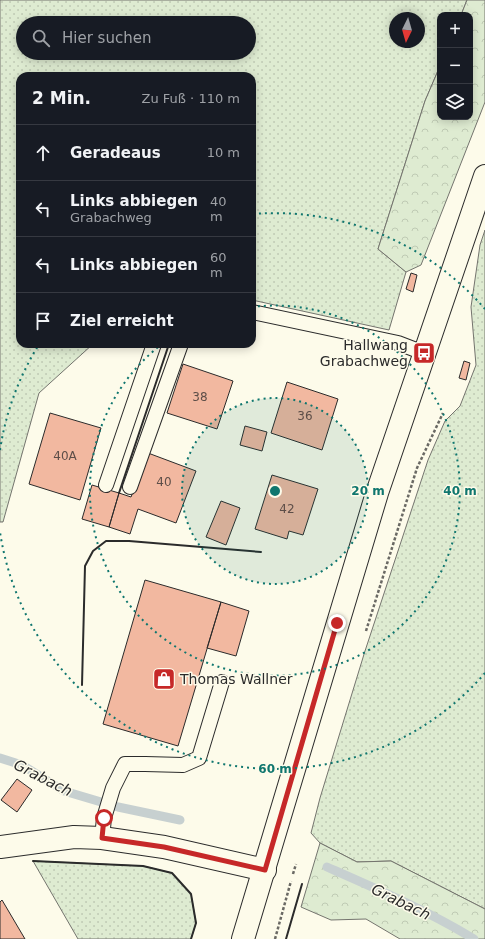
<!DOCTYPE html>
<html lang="de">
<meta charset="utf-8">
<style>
:root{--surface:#171b24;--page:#20242c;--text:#f1f3f6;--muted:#9ea1a6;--line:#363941}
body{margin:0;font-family:"DejaVu Sans",sans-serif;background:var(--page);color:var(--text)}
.controls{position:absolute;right:12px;top:12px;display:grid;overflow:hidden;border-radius:8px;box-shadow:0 2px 10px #0003}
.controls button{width:36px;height:36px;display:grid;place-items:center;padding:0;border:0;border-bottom:1px solid var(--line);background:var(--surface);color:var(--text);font:20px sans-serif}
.compass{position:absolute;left:389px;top:12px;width:36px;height:36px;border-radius:50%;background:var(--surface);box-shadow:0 2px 10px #0003;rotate:185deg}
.stop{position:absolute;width:12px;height:12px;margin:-9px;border:3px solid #c62828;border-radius:50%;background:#fff}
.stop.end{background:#c62828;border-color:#fff;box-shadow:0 1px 4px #0008}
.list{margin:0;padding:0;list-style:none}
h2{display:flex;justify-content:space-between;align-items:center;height:52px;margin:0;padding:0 16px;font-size:17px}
h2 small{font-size:13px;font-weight:400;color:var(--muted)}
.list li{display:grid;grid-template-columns:26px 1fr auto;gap:12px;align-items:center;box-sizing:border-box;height:56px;padding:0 16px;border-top:1px solid var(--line)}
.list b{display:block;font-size:15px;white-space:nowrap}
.list p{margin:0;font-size:13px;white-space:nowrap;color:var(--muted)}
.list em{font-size:13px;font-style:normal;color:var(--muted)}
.icon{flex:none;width:22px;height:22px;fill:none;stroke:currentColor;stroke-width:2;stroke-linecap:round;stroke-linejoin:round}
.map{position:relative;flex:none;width:485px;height:939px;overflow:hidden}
.search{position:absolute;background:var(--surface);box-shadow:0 2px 10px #0003;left:16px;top:16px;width:240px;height:44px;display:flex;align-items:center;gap:10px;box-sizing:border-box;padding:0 14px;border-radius:22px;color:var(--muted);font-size:15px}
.panel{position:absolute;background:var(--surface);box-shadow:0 2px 10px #0003;left:16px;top:72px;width:240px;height:276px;border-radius:12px}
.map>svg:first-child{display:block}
</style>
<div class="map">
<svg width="485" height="939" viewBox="0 0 485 939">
<defs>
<pattern id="grass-dots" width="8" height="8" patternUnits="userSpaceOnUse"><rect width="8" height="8" fill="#deebd1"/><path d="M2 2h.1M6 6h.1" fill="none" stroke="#bfcab4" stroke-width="1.8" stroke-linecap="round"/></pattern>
<pattern id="forest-crowns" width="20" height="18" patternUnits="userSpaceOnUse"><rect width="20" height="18" fill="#deebd1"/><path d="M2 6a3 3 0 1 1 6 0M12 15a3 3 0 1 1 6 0" fill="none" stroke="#bfcab4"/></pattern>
</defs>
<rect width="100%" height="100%" fill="#fdfbea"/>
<path fill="url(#grass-dots)" stroke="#74746e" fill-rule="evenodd" d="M0 0H467L461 15H440V66L425 101 378 249 406 272 389 330 252 300V76H20V344H93L39 393 3 522H0ZM395 18H419V42H395ZM23 23H249V53H23Z
M485 230V909L391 861 357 862 320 843 311 833 320 798 365 651 428 460 445 421 460 406 476 365 471 307 480 245Z
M33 861 143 866 172 873 191 894 196 923 191 939H78Z"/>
<path fill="url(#forest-crowns)" stroke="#74746e" d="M467 0H485V102L421 265 406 272 378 249 425 101 440 66V117H470V15H461Z
M320 843 357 862 391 861 485 909V939H400L366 919 331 920 301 907Z"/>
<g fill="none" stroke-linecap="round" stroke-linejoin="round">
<path stroke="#c7d0d0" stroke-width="9" d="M0 758 22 765 64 791 118 807 180 820
M327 867C377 889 428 911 474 939"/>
</g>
<path fill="#f2b8a0" stroke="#2b2b2b" d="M411 273 417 275 413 292 406 289Z
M464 361 470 363 466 380 459 378Z
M183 364 233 381 217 429 167 413Z
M287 382 338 399 322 450 271 433Z
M50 413 101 428 80 500 29 484Z
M245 426 267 432 262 451 240 445Z
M148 453 196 471 176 523 138 509 130 534 109 527 119 493 131 497Z
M272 475 318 489 303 535 289 531 287 539 255 529Z
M92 485 119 493 109 527 82 519Z
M221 501 240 508 226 545 206 537Z
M145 580 221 602 178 746 103 724Z
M221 602 249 611 236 656 207 648Z
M17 779 32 790 17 812 1 800Z
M2 900 25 939H0V902Z"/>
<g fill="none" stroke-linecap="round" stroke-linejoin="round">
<g stroke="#2b2b2b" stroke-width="16">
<path id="lane" d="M252 312 398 343 424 353
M106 485 154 344
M130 487 181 344
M102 838 104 818 113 788 125 764H145L183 765 199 758 222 682"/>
</g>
<g stroke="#2b2b2b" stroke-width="24">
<path id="street" d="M0 847 74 837 102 838 164 847 265 870"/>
</g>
<g stroke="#2b2b2b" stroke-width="24">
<path id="primary" d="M243 939 377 493 485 176"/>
</g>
<path stroke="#6a6964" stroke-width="2.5" stroke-dasharray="3 2" stroke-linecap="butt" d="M366 631 417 468 443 413
M293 874 296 864
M275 939 291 881"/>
<use href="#lane" stroke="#fdfbea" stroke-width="14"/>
<use href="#street" stroke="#fdfbea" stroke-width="22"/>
<use href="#primary" stroke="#fdfbea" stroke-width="22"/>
<path stroke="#2b2b2b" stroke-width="2" d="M119 493 169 344
M82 685 85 566 93 551 106 541H129L261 552
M33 861 143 866 172 873 191 894 196 923 191 939
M286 939 302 884"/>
</g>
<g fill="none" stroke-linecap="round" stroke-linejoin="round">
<path stroke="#c62828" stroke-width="5" d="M104 818 102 838 164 847 265 870 337 623"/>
</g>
<circle cx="275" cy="491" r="93" fill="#0f766e" fill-opacity=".12"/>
<g fill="none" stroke="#0f766e" stroke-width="2" stroke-dasharray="2 4">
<circle cx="275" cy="491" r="93"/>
<path d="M252 307A185 185 0 1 1 162 344"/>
<path d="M485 673A278 278 0 0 1 0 532M0 450A278 278 0 0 1 38 346M253 214A278 278 0 0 1 485 309"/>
</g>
<defs>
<g id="bus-square" transform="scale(1.15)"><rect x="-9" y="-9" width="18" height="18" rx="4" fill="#c62828" stroke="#fdfbea"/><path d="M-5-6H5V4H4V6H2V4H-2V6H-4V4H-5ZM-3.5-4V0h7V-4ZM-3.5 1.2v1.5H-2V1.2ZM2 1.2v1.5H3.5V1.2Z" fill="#fff"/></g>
<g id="shop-square" transform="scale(1.15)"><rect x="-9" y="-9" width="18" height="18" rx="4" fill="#c62828" stroke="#fdfbea"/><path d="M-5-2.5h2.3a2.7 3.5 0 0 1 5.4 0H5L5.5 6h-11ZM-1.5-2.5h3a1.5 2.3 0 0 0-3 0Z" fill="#fff"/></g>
</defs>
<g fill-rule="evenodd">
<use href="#bus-square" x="424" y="353"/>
<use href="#shop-square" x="164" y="679"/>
</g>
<g text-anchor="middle" stroke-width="3" stroke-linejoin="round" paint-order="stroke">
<g font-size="12" fill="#5d4e48">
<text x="200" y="401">38</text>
<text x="305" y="420">36</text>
<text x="65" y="460">40A</text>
<text x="164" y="486">40</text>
<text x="287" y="513">42</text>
</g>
<g font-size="14" fill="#2b2b2b" stroke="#fdfbea" text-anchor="end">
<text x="408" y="350">Hallwang<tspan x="408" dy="16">Grabachweg</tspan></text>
<text x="180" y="684" text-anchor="start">Thomas Wallner</text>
</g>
<g font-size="15" font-style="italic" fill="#2b2b2b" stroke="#fdfbea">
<text transform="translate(43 778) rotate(27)" y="5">Grabach</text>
<text transform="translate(401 902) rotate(26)" y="5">Grabach</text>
</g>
</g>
<circle cx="275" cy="491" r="6" fill="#0f766e" stroke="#fdfbea" stroke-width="2"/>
<g font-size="12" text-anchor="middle" font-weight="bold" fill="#0f766e" stroke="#fdfbea" stroke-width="3" stroke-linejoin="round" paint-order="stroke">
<text x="368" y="495">20 m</text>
<text x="460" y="495">40 m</text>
<text x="275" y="773">60 m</text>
</g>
</svg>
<div class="controls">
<button>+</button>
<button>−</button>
<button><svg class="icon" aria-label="layers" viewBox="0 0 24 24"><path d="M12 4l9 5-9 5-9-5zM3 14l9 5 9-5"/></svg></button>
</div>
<svg class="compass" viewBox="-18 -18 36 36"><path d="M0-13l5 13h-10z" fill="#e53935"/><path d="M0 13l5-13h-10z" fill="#9ea1a6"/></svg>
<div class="stop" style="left:104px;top:818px"></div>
<div class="stop end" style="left:337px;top:623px"></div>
<div class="search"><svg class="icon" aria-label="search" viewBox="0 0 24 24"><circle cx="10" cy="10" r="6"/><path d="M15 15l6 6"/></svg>Hier suchen</div>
<section class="panel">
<h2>2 Min.<small>Zu Fuß · 110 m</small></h2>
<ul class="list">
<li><svg class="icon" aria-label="ahead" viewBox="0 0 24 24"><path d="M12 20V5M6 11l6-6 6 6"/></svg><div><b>Geradeaus</b></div><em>10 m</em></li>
<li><svg class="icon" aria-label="left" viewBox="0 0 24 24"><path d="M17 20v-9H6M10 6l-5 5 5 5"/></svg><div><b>Links abbiegen</b><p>Grabachweg</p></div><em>40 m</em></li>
<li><svg class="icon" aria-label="left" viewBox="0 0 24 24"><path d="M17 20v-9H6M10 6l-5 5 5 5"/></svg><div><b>Links abbiegen</b></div><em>60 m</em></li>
<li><svg class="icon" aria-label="arrive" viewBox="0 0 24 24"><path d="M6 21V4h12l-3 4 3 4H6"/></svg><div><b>Ziel erreicht</b></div></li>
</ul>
</section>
</div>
